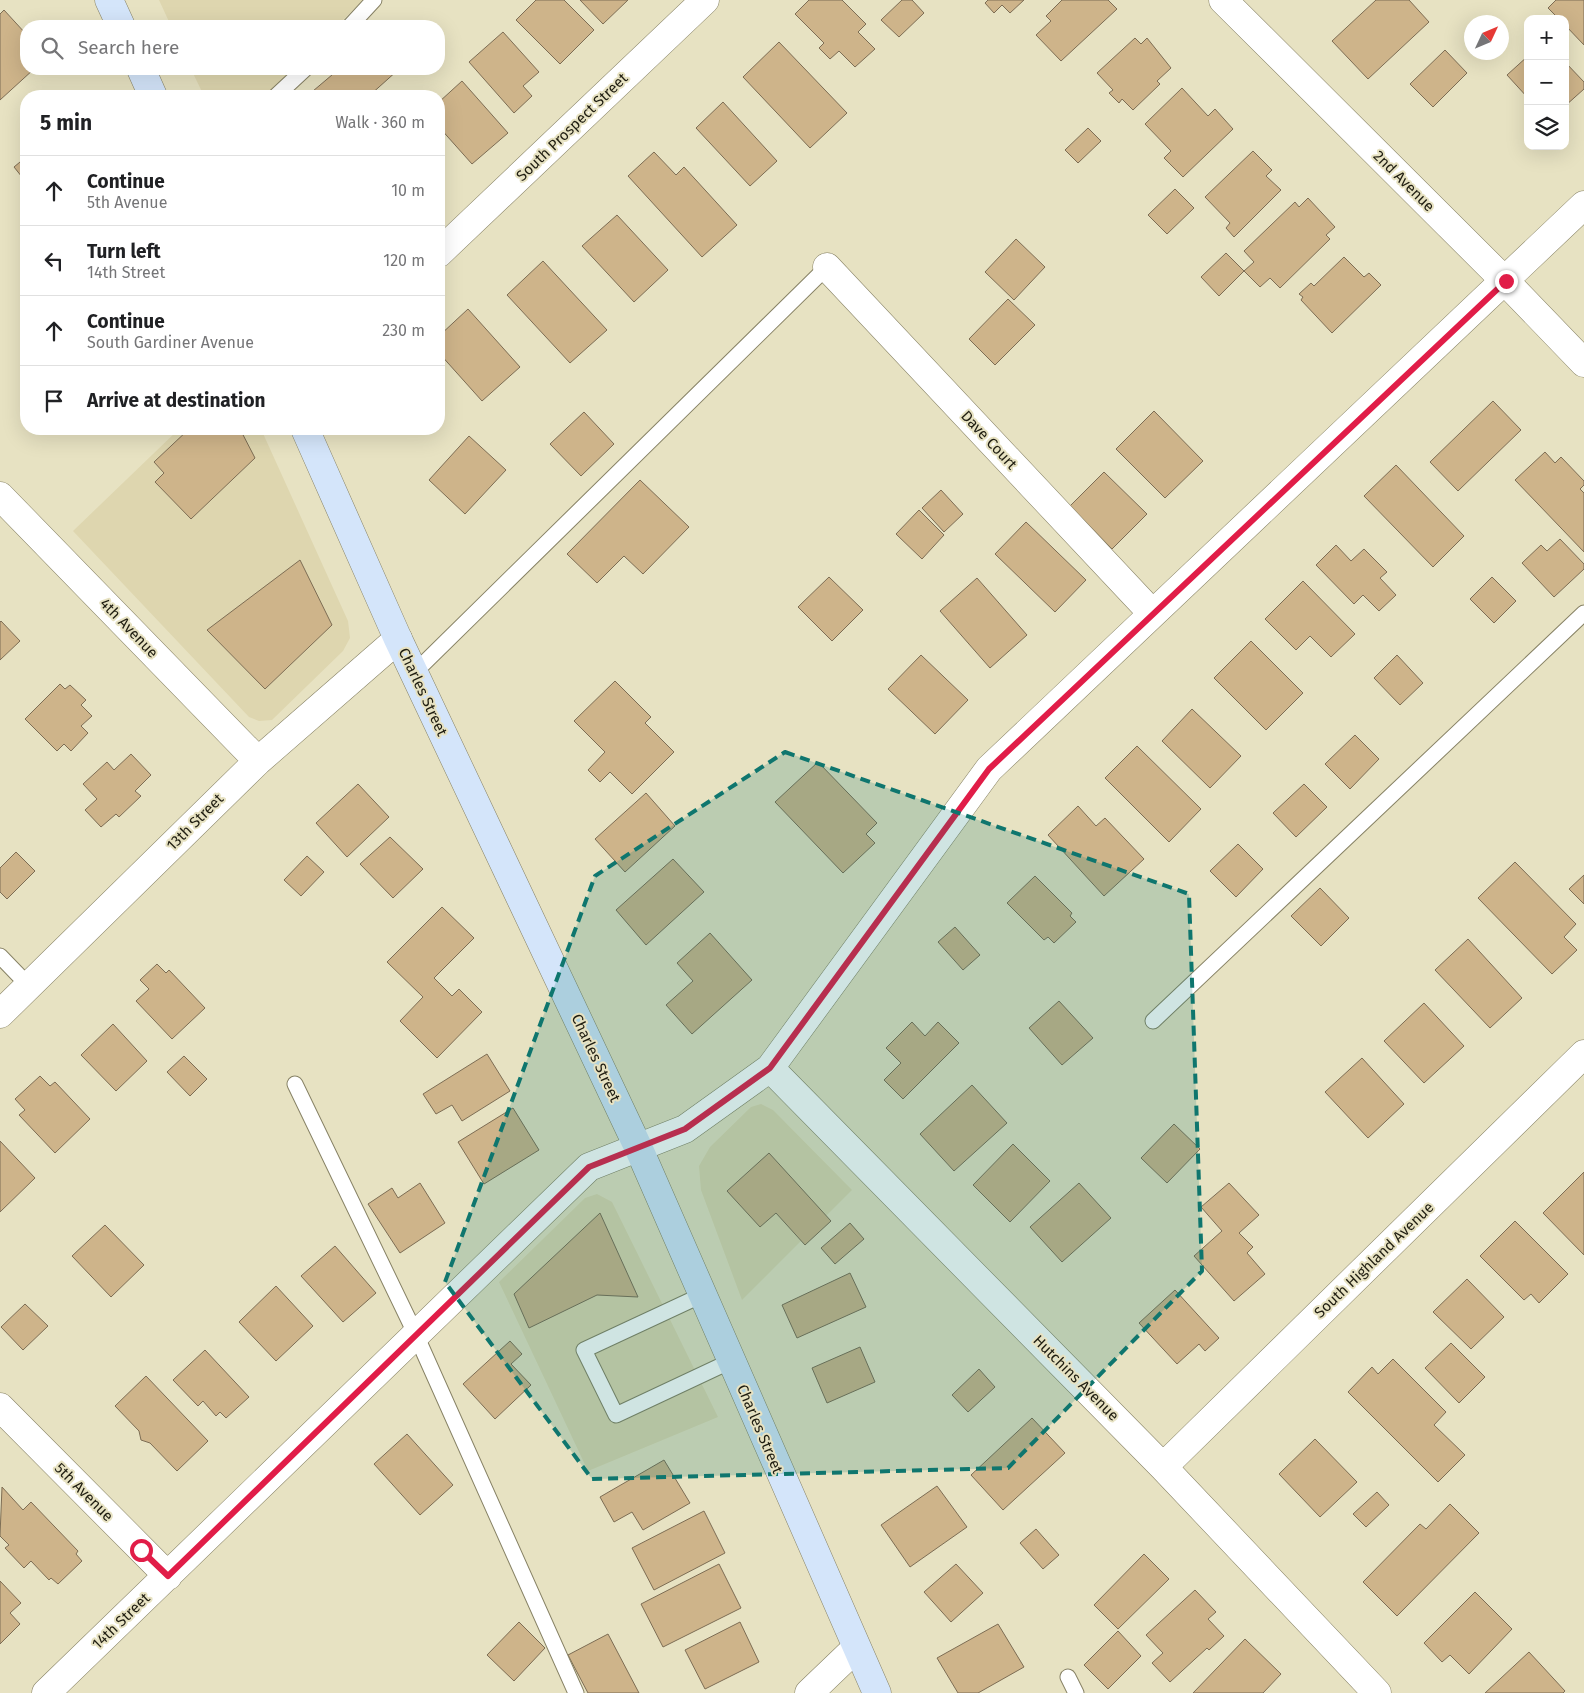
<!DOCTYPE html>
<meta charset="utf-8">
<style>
:root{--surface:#fff;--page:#f6f6f6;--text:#202124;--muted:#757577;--line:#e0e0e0}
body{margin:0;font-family:"Fira Sans",sans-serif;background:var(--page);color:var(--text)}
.controls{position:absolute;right:15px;top:15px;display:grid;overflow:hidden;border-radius:10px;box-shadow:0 5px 20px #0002}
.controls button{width:45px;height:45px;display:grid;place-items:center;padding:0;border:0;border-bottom:1px solid var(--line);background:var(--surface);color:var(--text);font:25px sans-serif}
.compass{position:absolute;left:1464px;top:15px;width:45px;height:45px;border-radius:50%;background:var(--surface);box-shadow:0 5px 20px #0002;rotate:46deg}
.stop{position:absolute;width:15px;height:15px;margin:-11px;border:4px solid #e11d48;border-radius:50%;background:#fff}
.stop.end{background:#e11d48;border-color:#fff;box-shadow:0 1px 5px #0008}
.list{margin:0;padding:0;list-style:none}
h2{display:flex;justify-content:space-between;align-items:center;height:65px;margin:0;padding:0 20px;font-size:21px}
h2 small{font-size:16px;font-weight:400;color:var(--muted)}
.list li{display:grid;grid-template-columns:32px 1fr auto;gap:15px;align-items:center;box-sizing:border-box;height:70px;padding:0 20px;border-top:1px solid var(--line)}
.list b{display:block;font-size:19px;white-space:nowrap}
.list p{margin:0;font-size:16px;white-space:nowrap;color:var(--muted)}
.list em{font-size:16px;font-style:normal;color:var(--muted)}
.icon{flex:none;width:28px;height:28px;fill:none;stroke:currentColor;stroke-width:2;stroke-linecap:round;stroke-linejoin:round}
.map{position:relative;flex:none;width:1584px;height:1693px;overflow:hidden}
.search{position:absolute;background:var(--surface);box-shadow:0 5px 20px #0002;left:20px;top:20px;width:425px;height:55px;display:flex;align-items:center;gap:12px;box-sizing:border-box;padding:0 18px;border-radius:20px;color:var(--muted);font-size:19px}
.panel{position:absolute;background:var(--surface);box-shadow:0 5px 20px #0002;left:20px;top:90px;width:425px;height:345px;border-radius:20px}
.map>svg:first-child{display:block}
</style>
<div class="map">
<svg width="1584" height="1693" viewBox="0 0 1584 1693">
<rect width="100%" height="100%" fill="#e7e2c2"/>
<path fill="#ded6af" d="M159 0H363L337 26H171Z
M191 69H294L266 96H204Z
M179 429H261L348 621 350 638 343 651 272 720 259 721 249 717 73 531Z
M761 1104 773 1110 852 1190 742 1300 701 1190 699 1166 710 1147 751 1107Z
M597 1194 612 1202 718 1417 588 1471 499 1282 585 1198Z"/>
<path fill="#ceb48a" stroke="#7d6d54" d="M536 0H564L594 30 560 64 516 20Z
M580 0H628L603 24Z
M809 0H842L866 24 858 32 875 49 855 67 839 51 830 59 819 48 824 43 795 14Z
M902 0H912L924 13 899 37 881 20Z
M988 0H1024L1010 13 1002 5 994 13 985 3Z
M1062 0H1108L1117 9 1061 61 1036 35 1051 21 1046 16Z
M1376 0H1409L1429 22 1368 79 1332 41Z
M1556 0H1584V45L1565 25V19H1559L1548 8Z
M4 10 26 34V69H34L0 100V14Z
M503 32 539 72 523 86 532 96 514 113 469 62Z
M1135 38 1141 44 1147 38 1171 68 1157 81 1160 84 1133 110 1122 99 1119 103 1109 93 1113 90 1097 73Z
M779 42 847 113 810 148 743 77Z
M1445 50 1467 73 1433 107 1410 84Z
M1528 56V98L1507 75Z
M1565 62 1584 82V89L1565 106Z
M339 69H396L398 70 369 96H318L313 91Z
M462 81 508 133 472 164 439 127V102Z
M1182 88 1208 116 1215 109 1233 129 1183 177 1164 158 1171 151 1145 124Z
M723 102 777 161 750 186 696 128Z
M1088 128 1101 141 1078 163 1065 150Z
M1253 151 1272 170 1266 176 1281 190 1234 237 1226 228 1230 223 1205 197Z
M654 152 676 175 684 167 737 225 702 257 628 176Z
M26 157V182L14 167Z
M1175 189 1194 208 1167 234 1148 215Z
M1308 198 1335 227 1326 235 1330 239 1280 288 1270 278 1260 287 1244 271 1254 262 1244 251 1295 202 1299 207Z
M617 215 668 270 634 302 582 246Z
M1016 239 1045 267 1014 300 985 272Z
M1226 253 1244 271 1219 296 1201 277Z
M1344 257 1364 277 1369 273 1381 285 1332 333 1301 300 1303 297 1299 294 1311 283 1314 286Z
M543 261 607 330 570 363 507 295Z
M1008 299 1035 325 995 365 969 339Z
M468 309 520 367 482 401 439 353V336Z
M1493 401 1521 430 1458 491 1430 462Z
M1154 411 1203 461 1165 498 1116 449Z
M584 412 614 444 581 476 550 444Z
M189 429H240L255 458 191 519 155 482 164 473 154 462Z
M469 436 506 470 465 514 429 480Z
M1545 452 1555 463 1561 457 1584 481V485L1580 489 1584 493V552L1515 480Z
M1396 465 1464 536 1433 567 1364 496Z
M1104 472 1147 514 1112 549 1070 506Z
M640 480 689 527 643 574 624 556 597 583 567 554Z
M941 490 963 514 944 532 922 508Z
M919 510 944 535 922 559 896 534Z
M1026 522 1086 580 1055 612 995 554Z
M1560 539 1584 564V569L1554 597 1522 563 1541 545 1547 551Z
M1336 545 1351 561 1364 549 1387 572 1380 578 1396 595 1379 611 1363 595 1354 604 1316 565Z
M300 560 332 625 265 689 207 630Z
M829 577 863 610 832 641 798 607Z
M1492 577 1516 601 1494 623 1470 599Z
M977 578 1027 635 990 668 940 611Z
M1303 581 1355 634 1331 657 1310 636 1296 650 1265 619Z
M1 621 20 641 0 660V622Z
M1251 641 1303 693 1266 730 1214 678Z
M921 655 968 700 935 734 888 689Z
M1397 655 1423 683 1400 705 1374 678Z
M615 681 651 717 645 723 674 752 632 794 610 772 600 782 588 770 605 752 574 721Z
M60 684 65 689 70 685 86 700 81 705 92 716 81 726 88 733 71 751 64 744 57 751 25 719Z
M1192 709 1241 756 1210 788 1162 741Z
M1355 735 1379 759 1350 789 1325 764Z
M1137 746 1201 809 1169 842 1105 778Z
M131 754 151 775 135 791 141 796 119 817 116 814 101 827 85 810 97 799 83 784 107 762 114 770Z
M818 762 877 823 866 834 875 843 843 873 775 802Z
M358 784 389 817 347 857 316 823Z
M1304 784 1327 807 1296 837 1273 813Z
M646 793 675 826 625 872 595 839Z
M1078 806 1096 826 1105 818 1144 859 1104 896 1048 835Z
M390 837 423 869 393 898 360 864Z
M1238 844 1263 869 1236 897 1210 871Z
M16 852 35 871 7 899 0 892V868Z
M307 856 324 872 301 896 284 880Z
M673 859 704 892 646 945 616 910Z
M1515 862 1576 924 1564 937 1577 950 1552 974 1478 898Z
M1584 875V904L1569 889Z
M1035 876 1072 913 1070 916 1076 922 1054 943 1048 937 1044 940 1007 903Z
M1320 888 1349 918 1321 946 1291 916Z
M442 907 474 938 434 978 452 996 459 989 482 1012 437 1058 400 1021 423 997 387 962Z
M955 927 980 955 963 970 938 942Z
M710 933 752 980 692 1034 666 1005 693 981 677 963Z
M1468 939 1522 998 1490 1028 1435 970Z
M157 964 166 973 169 970 205 1008 172 1039 136 1001 149 989 140 980Z
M1059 1001 1093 1038 1062 1065 1029 1028Z
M1424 1003 1464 1046 1424 1083 1384 1041Z
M912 1022 925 1036 938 1022 959 1043 903 1099 884 1080 901 1063 886 1048Z
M113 1024 147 1061 116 1091 81 1055Z
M487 1054 510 1091 462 1121 452 1105 436 1114 423 1094Z
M184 1056 207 1079 190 1096 167 1072Z
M1362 1058 1404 1104 1368 1138 1325 1092Z
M40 1076 50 1086 55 1082 90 1119 55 1153 19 1115 25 1110 15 1099Z
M972 1085 1007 1123 954 1171 920 1134Z
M513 1108 539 1150 484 1184 458 1142Z
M1174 1124 1200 1149 1167 1183 1141 1158Z
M0 1141 35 1178 0 1212Z
M1013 1144 1050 1181 1010 1222 973 1185Z
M769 1153 831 1221 805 1245 776 1213 760 1227 727 1191Z
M1584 1172V1255L1543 1213Z
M420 1183 445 1223 400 1253 368 1204 392 1188 398 1198Z
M1079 1183 1111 1218 1062 1262 1030 1227Z
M1229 1183 1259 1215 1239 1233 1253 1247 1247 1253 1265 1274 1234 1301 1194 1256 1222 1231 1201 1207Z
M600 1213 638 1297 597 1295 529 1328 514 1294Z
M1515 1221 1568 1274 1539 1303 1531 1294 1524 1300 1480 1256Z
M850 1223 864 1239 835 1264 821 1248Z
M105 1225 144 1265 111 1297 72 1256Z
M335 1246 376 1293 343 1322 301 1276Z
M850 1273 866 1307 797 1338 782 1305Z
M1467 1279 1504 1317 1471 1349 1433 1312Z
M276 1286 313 1326 276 1361 239 1322Z
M1175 1290 1219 1338 1205 1351 1199 1344 1177 1364 1139 1323Z
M25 1304 48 1326 23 1350 1 1327Z
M510 1341 522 1354 511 1364 531 1385 495 1419 463 1384Z
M1451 1343 1485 1377 1459 1403 1425 1368Z
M860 1347 875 1382 827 1403 812 1368Z
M205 1350 249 1397 226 1418 220 1412 216 1416 203 1401 198 1406 173 1380Z
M1393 1359 1446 1412 1434 1425 1465 1455 1438 1482 1348 1392 1372 1367 1378 1374Z
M979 1369 995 1387 968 1412 952 1395Z
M146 1376 208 1441 177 1471 150 1443 141 1440 139 1431 115 1406Z
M1032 1418 1065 1453 1003 1510 971 1475Z
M407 1434 453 1485 420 1515 374 1464Z
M1315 1439 1357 1482 1320 1517 1279 1474Z
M664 1460 690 1503 643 1530 632 1512 614 1522 600 1497Z
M937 1486 967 1527 910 1567 881 1525Z
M2 1487 23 1510 31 1502 78 1551 76 1554 82 1561 58 1584 51 1578 49 1580 31 1561 24 1568 5 1548 9 1545 0 1536Z
M1377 1492 1389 1505 1366 1527 1353 1514Z
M1450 1504 1479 1533 1397 1616 1363 1582 1420 1524 1426 1529Z
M704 1511 725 1553 654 1590 632 1548Z
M1036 1529 1059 1555 1043 1569 1020 1543Z
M1144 1554 1169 1579 1118 1629 1094 1605Z
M719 1564 741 1608 663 1647 641 1604Z
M956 1564 983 1593 951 1622 924 1592Z
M0 1581 21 1603 10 1613 20 1624 0 1644Z
M1195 1590 1216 1612 1208 1619 1224 1636 1209 1650 1207 1648 1170 1682 1152 1663 1163 1653 1146 1635Z
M1475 1592 1512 1629 1469 1674 1450 1655 1442 1662 1424 1643Z
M519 1622 545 1648 514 1681 487 1655Z
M740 1622 759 1662 705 1689 685 1650Z
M998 1624 1024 1667 978 1693H958L937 1658Z
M1118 1631 1141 1656 1108 1689 1084 1665Z
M608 1634 639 1693H588L568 1655Z
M1245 1639 1281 1674 1263 1693H1193Z
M1529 1652 1565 1691 1563 1693H1485Z"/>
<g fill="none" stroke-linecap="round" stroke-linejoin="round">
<g stroke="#878265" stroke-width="17">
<path id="service" d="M350 26 374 0
M276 96 305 69
M414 673 827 267
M0 956 29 986
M1153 1021 1584 613
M295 1084 416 1335 576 1693
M702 1295 584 1350 616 1415 731 1361
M1068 1677 1076 1693"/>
</g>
<g stroke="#878265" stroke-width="29">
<path id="minor" d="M1223 0 1505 281 1584 363
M439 253 705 0
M827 267 1152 613
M0 496 258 761
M0 1014 258 761 398 639
M770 1068 1163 1467 1377 1693
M0 1407 168 1576
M1163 1467 1584 1054
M46 1693 589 1167 685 1129 770 1068 989 769 1584 205
M809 1693 856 1648"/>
</g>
<g stroke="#878265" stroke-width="29">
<path id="secondary" d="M109 0 121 26
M141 69 153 96
M305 429 398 639 639 1149 877 1693"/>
</g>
<use href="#service" stroke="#fff" stroke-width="15"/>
<use href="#minor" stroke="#fff" stroke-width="28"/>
<use href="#secondary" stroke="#d4e5fa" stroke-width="28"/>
</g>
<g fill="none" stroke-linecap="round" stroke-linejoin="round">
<path stroke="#e11d48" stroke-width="6" d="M141 1550 168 1576 589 1167 685 1129 770 1068 989 769 1506 281"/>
</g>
<path fill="#0f766e" fill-opacity="0.2" stroke="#0f766e" stroke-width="4" stroke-dasharray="10 6" stroke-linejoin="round" d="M785 752 1189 894 1202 1271 1008 1468 592 1479 445 1282 595 876Z"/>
<g text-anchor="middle" stroke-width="4" stroke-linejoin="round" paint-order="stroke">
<g font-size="15" fill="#1f1d11" stroke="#e7e2c2">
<text transform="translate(572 127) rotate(-44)" y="5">South Prospect Street</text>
<text transform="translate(1404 181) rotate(45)" y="5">2nd Avenue</text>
<text transform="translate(989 440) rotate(47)" y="5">Dave Court</text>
<text transform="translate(129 628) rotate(46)" y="5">4th Avenue</text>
<text transform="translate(423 692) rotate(65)" y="5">Charles Street</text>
<text transform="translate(195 822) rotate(-45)" y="5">13th Street</text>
<text transform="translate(596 1058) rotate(65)" y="5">Charles Street</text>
<text transform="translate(1374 1260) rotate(-44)" y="5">South Highland Avenue</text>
<text transform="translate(1076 1378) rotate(45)" y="5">Hutchins Avenue</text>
<text transform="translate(760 1429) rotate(67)" y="5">Charles Street</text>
<text transform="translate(84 1492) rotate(45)" y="5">5th Avenue</text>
<text transform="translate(121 1621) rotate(-44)" y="5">14th Street</text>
</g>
</g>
</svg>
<div class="controls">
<button>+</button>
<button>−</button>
<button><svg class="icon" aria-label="layers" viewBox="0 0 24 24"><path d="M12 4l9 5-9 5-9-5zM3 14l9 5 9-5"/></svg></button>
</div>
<svg class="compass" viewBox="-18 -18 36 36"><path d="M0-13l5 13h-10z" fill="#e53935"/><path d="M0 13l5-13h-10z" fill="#757577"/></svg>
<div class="stop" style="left:141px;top:1550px"></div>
<div class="stop end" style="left:1506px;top:281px"></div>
<div class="search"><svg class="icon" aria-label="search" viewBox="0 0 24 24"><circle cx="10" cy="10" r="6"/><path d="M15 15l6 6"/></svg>Search here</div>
<section class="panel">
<h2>5 min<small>Walk · 360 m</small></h2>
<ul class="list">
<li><svg class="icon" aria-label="ahead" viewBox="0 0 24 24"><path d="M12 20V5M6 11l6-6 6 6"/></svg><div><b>Continue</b><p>5th Avenue</p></div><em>10 m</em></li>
<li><svg class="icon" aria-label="left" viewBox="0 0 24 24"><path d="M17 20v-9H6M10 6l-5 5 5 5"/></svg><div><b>Turn left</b><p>14th Street</p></div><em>120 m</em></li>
<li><svg class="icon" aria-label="ahead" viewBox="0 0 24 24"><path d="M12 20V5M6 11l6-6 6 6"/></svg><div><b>Continue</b><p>South Gardiner Avenue</p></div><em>230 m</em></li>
<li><svg class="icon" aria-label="arrive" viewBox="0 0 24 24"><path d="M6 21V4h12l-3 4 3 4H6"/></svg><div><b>Arrive at destination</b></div></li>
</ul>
</section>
</div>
